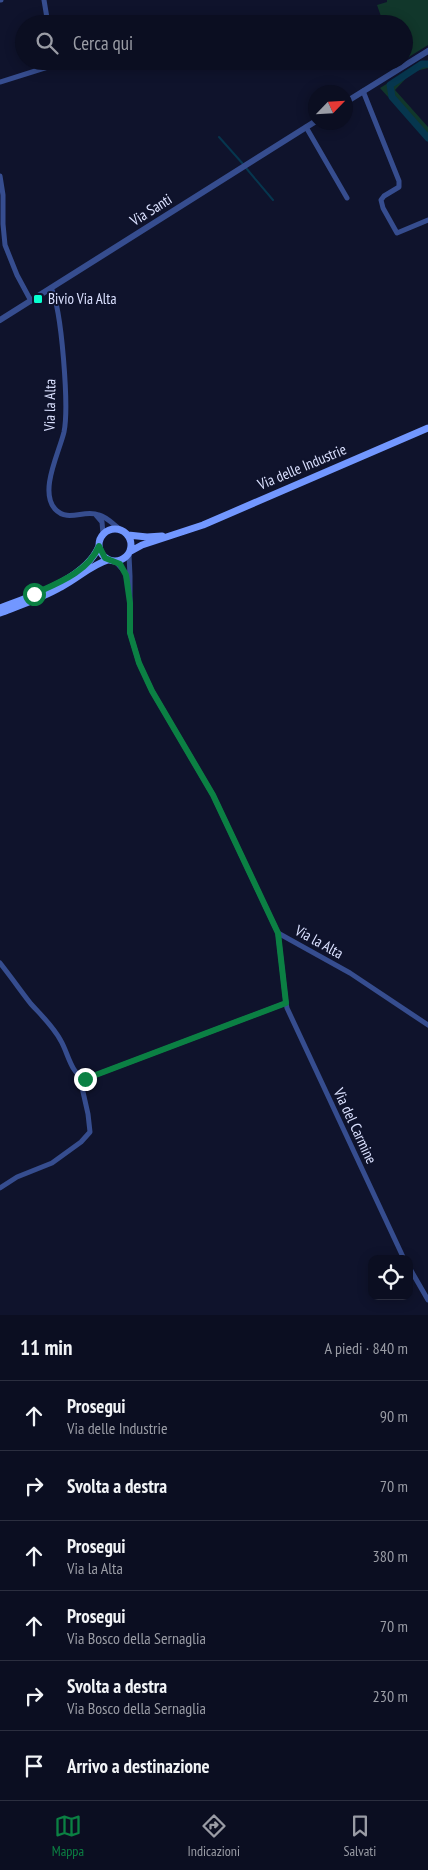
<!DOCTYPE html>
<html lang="it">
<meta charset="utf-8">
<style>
:root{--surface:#0b0e21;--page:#191c2e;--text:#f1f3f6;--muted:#9a9ca5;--line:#2b2e3f;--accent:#0b8043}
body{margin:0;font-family:"PT Sans Narrow",sans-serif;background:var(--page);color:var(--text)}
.controls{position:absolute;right:15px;bottom:15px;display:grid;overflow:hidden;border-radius:10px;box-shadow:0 2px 12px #0003}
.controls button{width:45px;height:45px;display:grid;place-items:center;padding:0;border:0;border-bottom:1px solid var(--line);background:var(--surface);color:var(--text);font:25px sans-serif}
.compass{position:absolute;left:308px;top:85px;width:45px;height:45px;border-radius:50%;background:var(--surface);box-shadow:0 2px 12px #0003;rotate:65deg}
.stop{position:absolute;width:15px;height:15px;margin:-11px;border:4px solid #0b8043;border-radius:50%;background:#fff}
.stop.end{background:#0b8043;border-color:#fff;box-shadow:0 1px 5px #0008}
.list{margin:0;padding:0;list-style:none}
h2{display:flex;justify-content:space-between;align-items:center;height:65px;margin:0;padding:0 20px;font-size:21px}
h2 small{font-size:16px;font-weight:400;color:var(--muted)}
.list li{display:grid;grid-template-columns:32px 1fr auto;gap:15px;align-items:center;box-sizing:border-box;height:70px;padding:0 20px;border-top:1px solid var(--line)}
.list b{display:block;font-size:19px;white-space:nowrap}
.list p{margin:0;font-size:16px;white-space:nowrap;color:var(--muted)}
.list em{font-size:16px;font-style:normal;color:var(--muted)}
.icon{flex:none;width:28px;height:28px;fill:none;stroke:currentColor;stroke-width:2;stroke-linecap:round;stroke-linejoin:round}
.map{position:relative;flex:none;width:428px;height:1315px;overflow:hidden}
.search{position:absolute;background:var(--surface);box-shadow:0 2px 12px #0003;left:15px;right:15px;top:15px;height:55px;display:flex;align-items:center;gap:12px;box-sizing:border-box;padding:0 18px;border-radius:28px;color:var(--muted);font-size:19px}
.sheet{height:485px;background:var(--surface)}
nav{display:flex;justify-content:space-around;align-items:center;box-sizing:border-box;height:70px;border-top:1px solid var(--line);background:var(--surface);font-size:14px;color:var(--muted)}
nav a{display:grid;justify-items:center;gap:2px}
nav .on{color:var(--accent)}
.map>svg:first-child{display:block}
</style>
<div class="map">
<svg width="428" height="1315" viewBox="0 0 428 1315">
<rect width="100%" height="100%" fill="#0f132c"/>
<path fill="#11372b" d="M387 0H428V45L404 60V24H377L383 22 377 5 387 2Z
M422 62H428V68L412 72 395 90 428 127V141L380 88Z"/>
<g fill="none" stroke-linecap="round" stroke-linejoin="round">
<path stroke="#06364e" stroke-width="2" d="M219 137 243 164
M246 168 273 200"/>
<path stroke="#06364e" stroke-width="7" d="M428 64H422L390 85 392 97 428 138"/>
<path stroke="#364d8f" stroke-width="5" d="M0 0H1
M44 0 48 24
M0 82 51 66 54 61
M363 91 399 181V187L384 196 381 200 383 208 397 233 428 220
M306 127 347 198
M0 176 3 195V224L5 245 17 275 31 301
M51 288C62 309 69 408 64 432 59 453 39 491 55 509 68 523 84 509 99 515 107 517 114 525 121 530
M96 515 102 522 103 534
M129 555 130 576V633L139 663 152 691 213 795 278 933 350 973 428 1025
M116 562 125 572 128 585
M0 963C11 977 21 991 31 1004 42 1016 53 1026 61 1041 68 1053 71 1074 85 1079
M286 1003 287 1008 404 1259
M0 1188 17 1177 52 1163 81 1142 90 1132 88 1114 81 1083 85 1079 286 1003 278 933
M409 1267 428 1300"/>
<path stroke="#364d8f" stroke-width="6" d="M346 102 428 51
M0 320 316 121"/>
<path stroke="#7297ff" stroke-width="7" d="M99 545a16 16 0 1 1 32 0a16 16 0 1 1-32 0Z
M128 535 147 537 162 536
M131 551 142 545 203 525 428 428
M0 608C31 596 86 579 99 546
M0 613C21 605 42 598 61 587 77 579 91 565 108 560"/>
</g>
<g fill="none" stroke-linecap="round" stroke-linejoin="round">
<path stroke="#0b8043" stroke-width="6" d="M34 594C58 583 88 572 99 546L105 558 120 564 126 575 130 603V633L139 663 152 691 213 795 278 933 286 1003 85 1079"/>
</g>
<rect fill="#07ffcf" stroke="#0f132c" stroke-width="2" x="33" y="294" width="10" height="10" rx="2.5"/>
<g text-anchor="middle" stroke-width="4" stroke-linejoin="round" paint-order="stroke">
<g font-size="15" fill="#dbe1ff" stroke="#0f132c">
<text transform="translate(151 210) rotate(-32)" y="5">Via Santi</text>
<text transform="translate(50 405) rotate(-89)" y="5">Via la Alta</text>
<text transform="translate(302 467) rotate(-23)" y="5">Via delle Industrie</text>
<text transform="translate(319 942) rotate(29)" y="5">Via la Alta</text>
<text transform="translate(355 1126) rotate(65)" y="5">Via del Carmine</text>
</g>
<g font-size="15" fill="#dbe1ff" stroke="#0f132c" text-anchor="start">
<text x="48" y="304">Bivio Via Alta</text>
</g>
</g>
</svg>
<div class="controls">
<button><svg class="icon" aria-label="locate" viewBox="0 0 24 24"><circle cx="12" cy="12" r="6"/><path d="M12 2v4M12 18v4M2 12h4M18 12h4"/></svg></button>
</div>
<svg class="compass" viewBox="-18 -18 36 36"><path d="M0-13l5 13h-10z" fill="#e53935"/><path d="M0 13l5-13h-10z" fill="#9a9ca5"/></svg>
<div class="stop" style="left:34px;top:594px"></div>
<div class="stop end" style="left:85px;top:1079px"></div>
<div class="search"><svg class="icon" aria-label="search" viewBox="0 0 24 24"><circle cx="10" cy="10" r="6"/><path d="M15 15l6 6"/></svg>Cerca qui</div>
</div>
<section class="sheet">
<h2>11 min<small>A piedi · 840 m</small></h2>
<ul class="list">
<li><svg class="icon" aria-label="ahead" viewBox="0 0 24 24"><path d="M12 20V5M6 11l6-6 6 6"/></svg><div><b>Prosegui</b><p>Via delle Industrie</p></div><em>90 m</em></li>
<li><svg class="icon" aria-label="right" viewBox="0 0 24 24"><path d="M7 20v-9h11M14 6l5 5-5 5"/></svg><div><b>Svolta a destra</b></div><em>70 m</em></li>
<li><svg class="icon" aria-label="ahead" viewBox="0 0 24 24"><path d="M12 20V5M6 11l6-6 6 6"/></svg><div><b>Prosegui</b><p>Via la Alta</p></div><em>380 m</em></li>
<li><svg class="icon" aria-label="ahead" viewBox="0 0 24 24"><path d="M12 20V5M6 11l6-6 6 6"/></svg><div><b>Prosegui</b><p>Via Bosco della Sernaglia</p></div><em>70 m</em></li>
<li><svg class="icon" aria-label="right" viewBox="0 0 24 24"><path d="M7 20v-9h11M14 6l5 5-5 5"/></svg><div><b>Svolta a destra</b><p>Via Bosco della Sernaglia</p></div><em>230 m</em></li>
<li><svg class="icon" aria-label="arrive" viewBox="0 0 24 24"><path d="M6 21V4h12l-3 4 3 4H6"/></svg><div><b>Arrivo a destinazione</b></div></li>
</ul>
</section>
<nav>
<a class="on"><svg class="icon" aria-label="map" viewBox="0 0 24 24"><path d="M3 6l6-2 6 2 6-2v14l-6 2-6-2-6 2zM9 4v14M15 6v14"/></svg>Mappa</a>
<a><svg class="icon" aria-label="directions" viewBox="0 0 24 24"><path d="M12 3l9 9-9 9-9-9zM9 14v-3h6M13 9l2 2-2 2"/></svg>Indicazioni</a>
<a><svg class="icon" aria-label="saved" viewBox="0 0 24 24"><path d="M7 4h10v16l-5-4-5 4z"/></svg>Salvati</a>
</nav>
